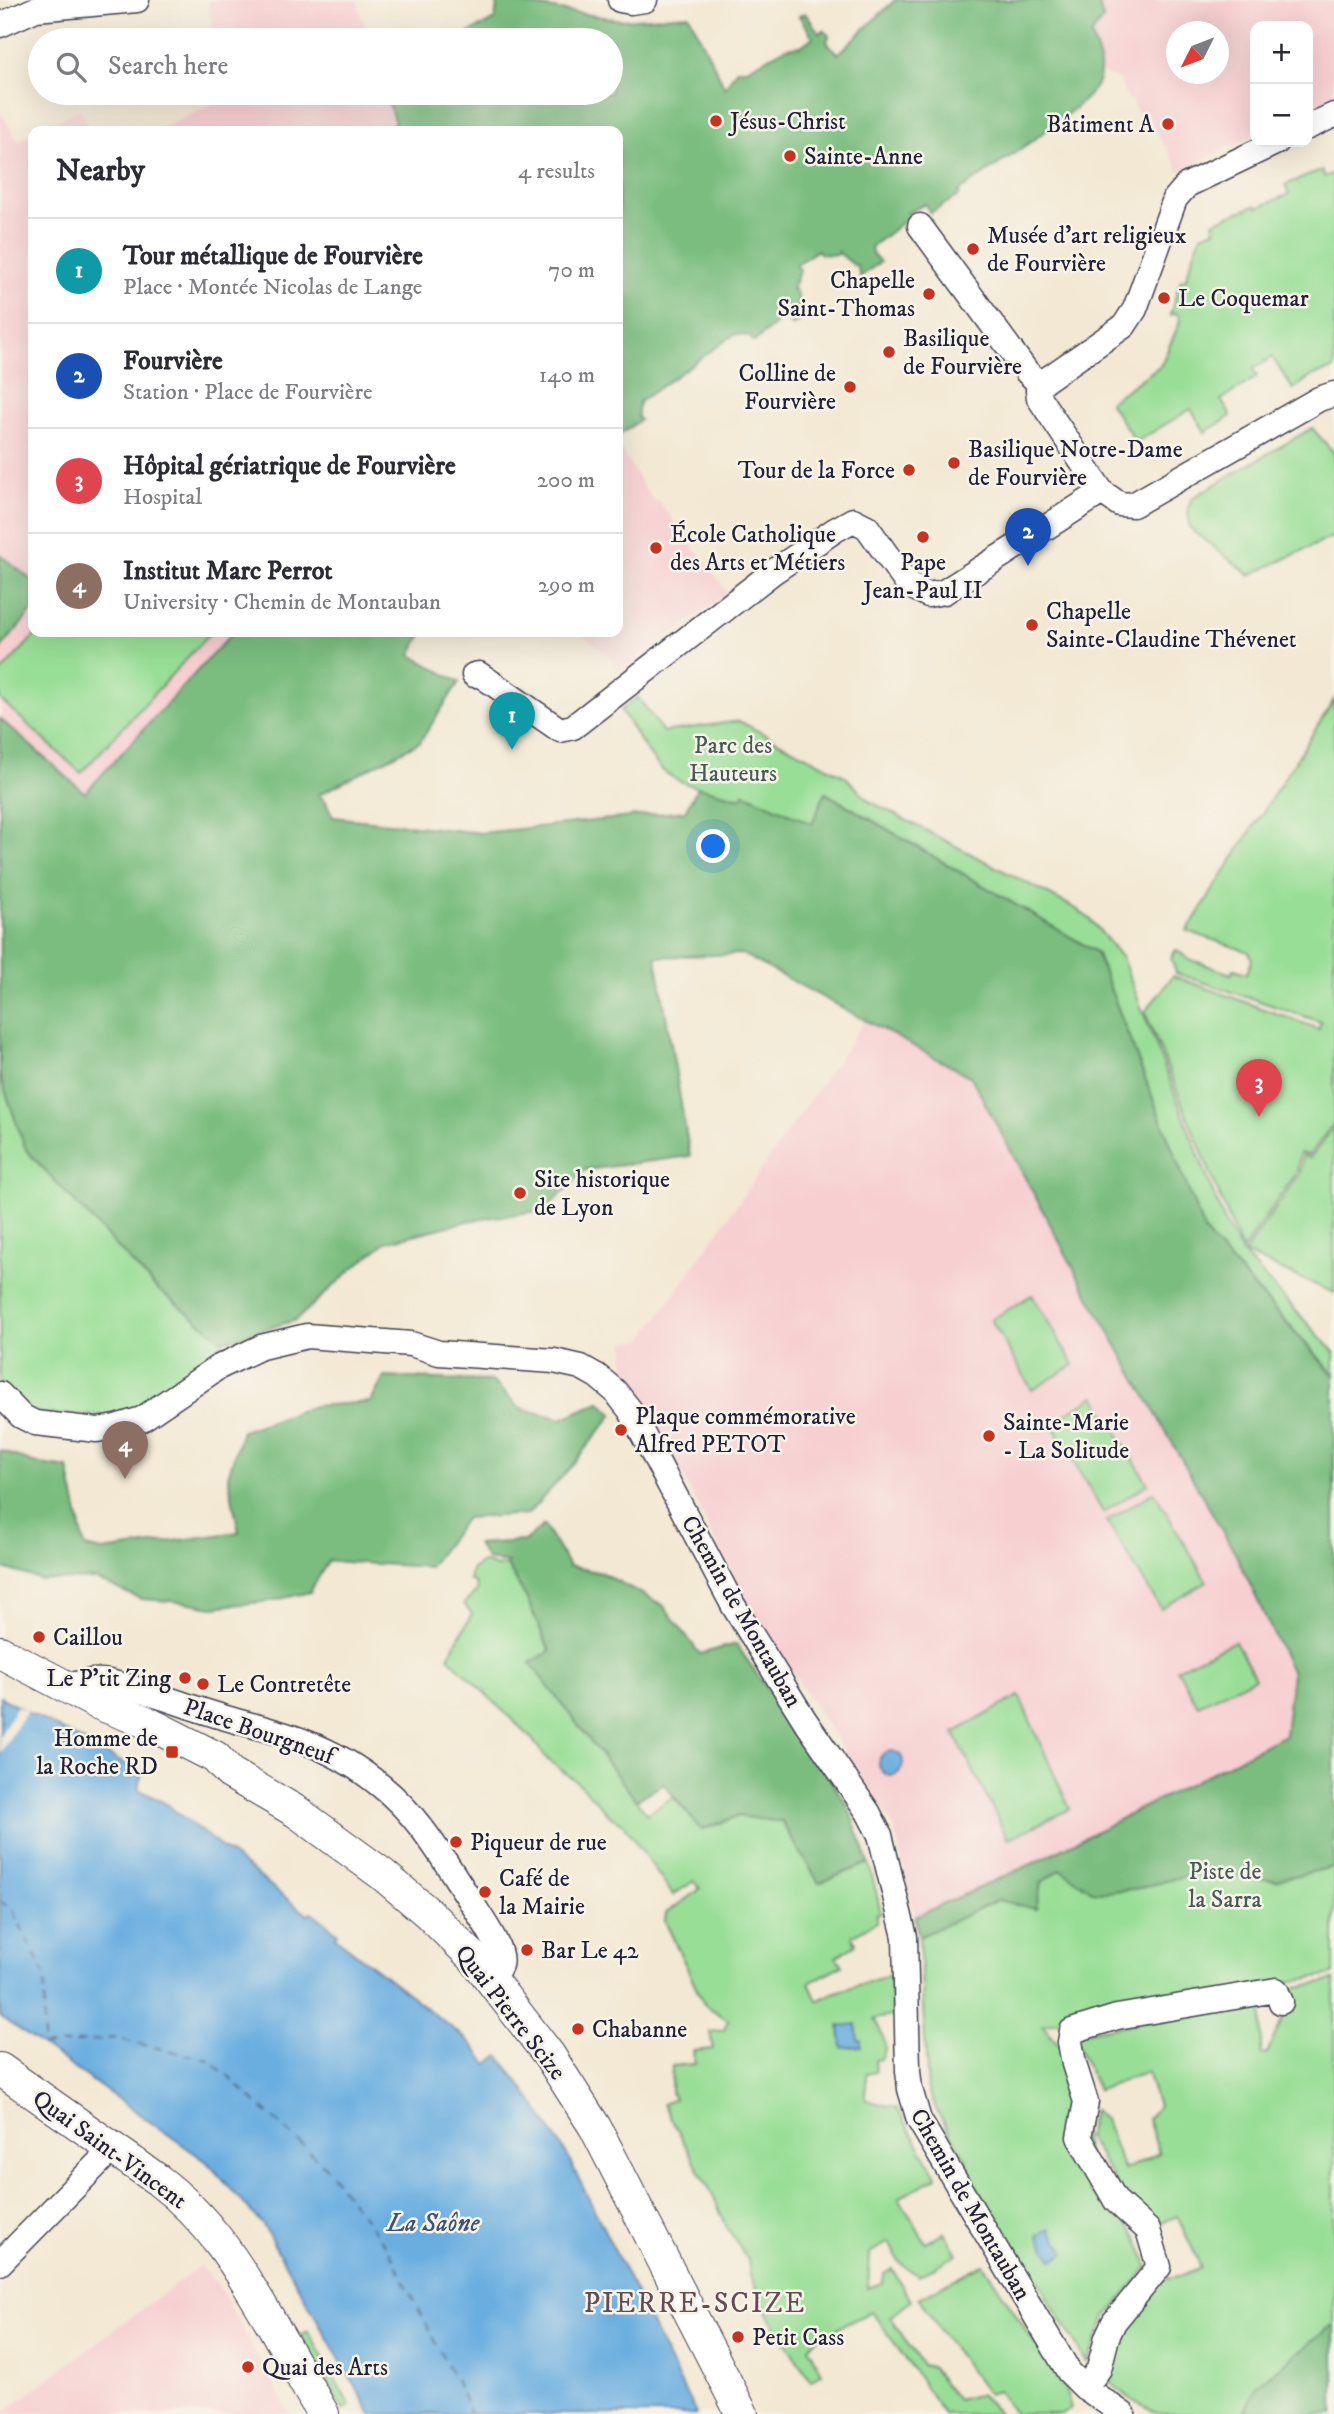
<!DOCTYPE html>
<meta charset="utf-8">
<style>
:root{--surface:#fff;--page:#f2f2f3;--text:#2b2b33;--muted:#7c7c81;--line:#e1e1e2;--accent:#db2777}
body{margin:0;font-family:"IM FELL DW Pica",serif;background:var(--page);color:var(--text)}
.controls{position:absolute;right:21px;top:21px;display:grid;overflow:hidden;border-radius:14px;box-shadow:0 7px 28px #0002}
.controls button{width:63px;height:63px;display:grid;place-items:center;padding:0;border:0;border-bottom:2px solid var(--line);background:var(--surface);color:var(--text);font:35px sans-serif}
.compass{position:absolute;left:1166px;top:21px;width:63px;height:63px;border-radius:50%;background:var(--surface);box-shadow:0 7px 28px #0002;rotate:228deg}
.you{position:absolute;left:714px;top:847px;width:24px;height:24px;margin:-18px;border:5px solid #fff;border-radius:50%;background:#1a73e8;box-shadow:0 0 0 10px #1a73e833}
.badge{display:grid;place-items:center;width:46px;height:46px;border-radius:50%;background:var(--accent);color:#fff;font-size:23px;font-weight:700}
.pin{position:absolute;translate:-50% -58px;filter:drop-shadow(0 2px 4px #0008)}
.pin::after{content:'';position:absolute;top:37px;width:24px;height:21px;background:inherit;clip-path:polygon(0 0,100% 0,50% 100%)}
.list{margin:0;padding:0;list-style:none}
h2{display:flex;justify-content:space-between;align-items:center;height:91px;margin:0;padding:0 28px;font-size:30px}
h2 small{font-size:23px;font-weight:400;color:var(--muted)}
.list li{display:grid;grid-template-columns:46px 1fr auto;gap:21px;align-items:center;box-sizing:border-box;height:105px;padding:0 28px;border-top:2px solid var(--line)}
.list b{display:block;font-size:26px;white-space:nowrap}
.list p{margin:0;font-size:23px;white-space:nowrap;color:var(--muted)}
.list em{font-size:23px;font-style:normal;color:var(--muted)}
.icon{flex:none;width:38px;height:38px;fill:none;stroke:currentColor;stroke-width:2;stroke-linecap:round;stroke-linejoin:round}
.map{position:relative;flex:none;width:1334px;height:2414px;overflow:hidden}
.search{position:absolute;background:var(--surface);box-shadow:0 7px 28px #0002;left:28px;top:28px;width:595px;height:77px;display:flex;align-items:center;gap:18px;box-sizing:border-box;padding:0 24px;border-radius:38px;color:var(--muted);font-size:26px}
.panel{position:absolute;background:var(--surface);box-shadow:0 7px 28px #0002;left:28px;top:126px;width:595px;height:511px;border-radius:14px}
.map>svg:first-child{display:block}
</style>
<div class="map">
<svg width="1334" height="2414" viewBox="0 0 1334 2414">
<rect width="100%" height="100%" fill="#f7f3e8"/>
<filter id="ink" filterUnits="userSpaceOnUse"><feTurbulence type="fractalNoise" baseFrequency=".0143" numOctaves="2"/><feDisplacementMap in="SourceGraphic" scale="14" xChannelSelector="R" yChannelSelector="G"/><feConvolveMatrix kernelMatrix="1 2 1 2 8 2 1 2 1" color-interpolation-filters="sRGB"/></filter>
<filter id="wash" filterUnits="userSpaceOnUse"><feTurbulence type="fractalNoise" baseFrequency=".00686" numOctaves="4" result="noise"/><feDisplacementMap in="SourceGraphic" scale="28" xChannelSelector="R" yChannelSelector="G"/><feGaussianBlur stdDeviation="1.57" result="paint"/><feColorMatrix in="noise" values="0 0 0 0 0 0 0 0 0 0 0 0 0 0 0 0 0 1.4 0 .05"/><feComposite in="paint" operator="in"/></filter>
<g filter="url(#wash)">
<rect width="100%" height="100%" fill="#f3e8d3"/>
<path fill="#f7cfd1" fill-rule="evenodd" d="M213 0H357L369 40H218L208 10 209 1Z
M1087 0H1334V97L1308 110V26H1255V135L1179 171 1165 144 1163 145 1147 112 1141 113 1137 112 1131 99 1128 100 1119 80 1074 62ZM1176 32H1218V74H1176Z
M231 93H386L395 123 378 131H155L231 95Z
M80 109 90 127 86 129 87 131H38Z
M0 112 18 141 33 134V581L0 555Z
M618 444 644 488 655 502 658 500 728 593 620 671 602 649 578 632H618Z
M33 610V632H233L85 793 0 719V649Z
M883 995 1010 1028 1334 1462 1286 1735 1036 1862 915 1917 894 1827 746 1601 649 1410 625 1379V1342L643 1339Z
M200 2266 217 2284 290 2414H1Z"/>
<path fill="#99de96" stroke="#5e8068" stroke-width="2" d="M1322 170 1324 177 1334 173V369L1314 375 1293 389 1272 357 1253 369 1257 377 1221 400 1231 416 1205 432 1191 409 1136 442 1109 402 1161 365 1180 322 1179 316 1175 313 1170 315 1181 280H1185L1201 235 1215 230 1213 222 1256 205 1257 208 1289 194 1285 185Z
M1312 428 1334 453V536L1250 575 1190 529 1188 508 1192 498Z
M38 632H211L81 773 0 699V673Z
M638 697 663 732 739 721 845 776 869 801 1075 908 1091 920 1122 958 1225 1223 1243 1254 1334 1352V1374L1205 1233 1096 952 826 793 812 824 744 793 741 798C719 793 686 787 667 774 651 762 632 727 621 710Z
M1334 700V1123L1309 1155 1300 1153 1297 1172 1242 1251 1145 1012 1173 976 1319 1029 1321 1022 1176 973 1171 958 1176 950 1189 959 1231 974 1234 969 1247 973 1252 960 1249 952 1187 931Z
M0 1076 26 1150 155 1287 224 1341 189 1376 122 1416 54 1414 28 1411 0 1384Z
M1334 1127V1293L1244 1253 1300 1173 1303 1156 1310 1158Z
M1032 1295 1074 1365 1032 1390 991 1320Z
M1095 1396 1148 1484 1103 1512 1051 1423Z
M1154 1492 1207 1582 1161 1609 1107 1521Z
M483 1562 496 1567 507 1565 527 1599 550 1652 531 1663 647 1814 673 1797 702 1830 738 1816 782 1822 819 1883 869 1863 881 1913 876 1914V1922L852 1936 856 1944 836 1957 842 1965 809 1983 817 2001 833 1993 890 1975 892 2016 874 2019C881 2031 890 2047 881 2059L875 2060 876 2072 866 2074V2100L897 2108 937 2177 899 2198 926 2243 944 2232 957 2254 919 2276 899 2262 889 2242 870 2253 868 2288 883 2283 884 2274 892 2269 911 2301 890 2317 922 2365 931 2367 957 2400 980 2394 999 2414H944L872 2311 816 2339 809 2347 822 2373 811 2381 774 2325 750 2276 748 2260 725 2224 714 2197 663 2104 674 2099 671 2092 672 2066 695 2064 693 2051 713 2049 710 2032 724 2030 728 2020 704 2004 665 1921 666 1913 700 1889 694 1881 673 1895 623 1824 611 1817 581 1785 547 1759 531 1738 448 1657 472 1614 464 1604 477 1591 475 1583 469 1580 472 1569Z
M1235 1641 1255 1678 1198 1705 1177 1669Z
M1019 1696 1070 1809 1008 1839 954 1733Z
M1334 1707V1974L1042 2025 1061 2047 1094 2180 1089 2191 1125 2222 1137 2237 1148 2266 1106 2317 1087 2363 1020 2252 1007 2239 972 2177 966 2159 937 2111 928 2090 919 1937 915 1917 1036 1862 1286 1735Z
M1334 1980V2324L1262 2381 1245 2414H1161C1139 2407 1122 2393 1105 2378L1120 2335 1161 2279 1185 2275 1201 2267 1177 2216 1161 2223 1119 2188 1087 2136 1093 2110 1105 2120 1124 2170 1159 2153 1148 2119 1158 2106 1147 2072 1098 2090 1078 2046 1076 2034 1267 1999 1272 2005 1262 2009 1261 2055 1267 2054 1291 2000 1282 1990Z
M983 2264 1065 2389 1071 2408 1061 2414H1015L998 2391 988 2394 943 2335 919 2298Z
M308 2331 350 2406 343 2410 300 2335Z"/>
<path fill="#7abd7f" stroke="#4e705d" stroke-width="2" d="M498 0 621 20 689 15 725 88 737 69H747L786 48 801 46 813 37 799 16 805 13 819 33 824 30 829 36 827 42 838 54 895 0H1098L1103 19 1091 35C1097 50 1104 65 1098 82 1091 105 983 174 958 192L960 195 930 213 925 204 907 213 909 217 871 247 872 253 880 262 860 277 857 265 855 266 838 252 837 255 821 254 818 250 798 263 796 266 800 269 792 289 795 290 800 305 798 307 809 314 792 326 784 316 754 342 749 336 735 334 639 402 637 417 640 420 618 436V131H378L395 123 385 93H611V40H456L495 19Z
M0 555 33 581V610L0 649Z
M233 632H423L411 655 459 682 420 742 318 795 325 800 333 817 481 833 685 811 698 787 741 798 744 793 812 824 825 793 1096 952 1205 1233 1334 1376V1867L1276 1880 1196 1873 1140 1888 1105 1892 1092 1891 1060 1869 1041 1883 1036 1909 998 1900 919 1937 915 1917 1036 1862 1285 1735 1292 1673 1236 1555 1087 1293 971 1077 742 954 656 957 690 1156 585 1170 545 1210 472 1220 386 1242 351 1270 296 1320 224 1341 155 1287 26 1150 0 1076V719L85 793Z
M384 1377 492 1381 520 1408 561 1419 600 1402 613 1414 569 1469 528 1514 466 1518 429 1567 328 1561 310 1592 271 1601 213 1607 184 1602 141 1599 95 1579 42 1580 0 1567V1450L33 1463 68 1468 85 1547 102 1551 239 1532 228 1476 242 1431 314 1406 371 1402Z
M544 1525 569 1566 602 1573 663 1605 700 1654 736 1644 847 1804 869 1863 819 1883 782 1822 738 1816 701 1830 664 1784 636 1800 530 1663 550 1651 527 1599 507 1565 508 1563 487 1559 477 1544 524 1541Z
M1334 2324V2414H1244L1256 2386Z"/>
<path fill="#6baee0" stroke="#46688e" stroke-width="2" d="M0 1697 142 1773 138 1789 165 1803 308 1915 312 1912 338 1933 335 1937 469 2041 487 2064 499 2056 538 2109 567 2155 696 2414H371L263 2225 207 2162 0 2016Z
M879 1763a12 12 0 1 1 24 0a12 12 0 1 1-24 0Z
M856 2024 858 2040H861V2046L842 2048 839 2026Z
M1050 2228 1065 2252 1053 2260 1038 2235Z"/>
<path fill="#f3e8d3" d="M17 1706 27 1710 0 1753V1735Z"/>
<g fill="none" stroke-linecap="round" stroke-linejoin="round">
<path stroke="#3c5375" stroke-width="2" stroke-dasharray="9 7" stroke-linecap="butt" d="M0 1901 12 1909 45 1975 43 2046 114 2038 210 2060 324 2165 388 2249 456 2382 470 2414"/>
</g>
</g>
<g filter="url(#ink)">
<g fill="none" stroke-linecap="round" stroke-linejoin="round">
<g stroke="#414052" stroke-width="27">
<path id="minor" d="M620 0 631 2 645 0
M0 25 36 9 137 0
M1308 127 1334 115
M1277 142 1187 185 1175 199 1135 309 1124 326 1040 384 1038 390 1039 398 1102 492 1119 504 1133 505 1319 399 1334 394
M920 226 1027 372 1040 384
M474 675 479 674 560 730 573 727 773 572 835 530 853 520 867 527 908 585 928 595 944 592 1102 492
M0 1394 21 1416 35 1423 97 1430 116 1427 142 1419 217 1368 261 1347 307 1336 411 1344 439 1353 554 1361 581 1367 597 1376 615 1391 630 1410 733 1605 804 1719 868 1812 880 1835 905 1937 908 2071 910 2089 919 2120 1069 2372 1084 2387 1123 2414
M67 1687C80 1682 95 1679 109 1682 148 1690 187 1707 226 1718 253 1726 281 1732 308 1743 334 1753 359 1768 381 1786 420 1817 445 1862 472 1903 480 1917 505 1949 500 1965 499 1969 494 1974 491 1978
M0 2263 113 2148
M1085 2388 1099 2369 1107 2337 1114 2322 1159 2267 1148 2230 1116 2201 1079 2137 1086 2102 1074 2064 1070 2042 1072 2031 1117 2017 1276 1990 1281 2002"/>
</g>
<g stroke="#414052" stroke-width="34">
<path id="major" d="M0 1652 97 1703 146 1722 215 1757 230 1773 297 1812 382 1874 428 1913 474 1958 549 2055 595 2127 742 2414
M0 2069 158 2180C211 2220 239 2268 272 2324 289 2354 306 2384 323 2414"/>
</g>
<use href="#minor" stroke="#fff" stroke-width="24"/>
<use href="#major" stroke="#fff" stroke-width="32"/>
</g>
</g>
<g fill="#c8321e" stroke="#f7f3e8" stroke-width="2.5">
<circle cx="716" cy="121" r="7"/>
<circle cx="1168" cy="124" r="7"/>
<circle cx="790" cy="156" r="7"/>
<circle cx="973" cy="249" r="7"/>
<circle cx="929" cy="294" r="7"/>
<circle cx="1164" cy="298" r="7"/>
<circle cx="889" cy="352" r="7"/>
<circle cx="850" cy="387" r="7"/>
<circle cx="954" cy="463" r="7"/>
<circle cx="909" cy="470" r="7"/>
<circle cx="923" cy="537" r="7"/>
<circle cx="656" cy="548" r="7"/>
<circle cx="1032" cy="625" r="7"/>
<circle cx="520" cy="1193" r="7"/>
<circle cx="621" cy="1430" r="7"/>
<circle cx="989" cy="1436" r="7"/>
<circle cx="39" cy="1637" r="7"/>
<circle cx="185" cy="1678" r="7"/>
<circle cx="203" cy="1684" r="7"/>
<rect x="165" y="1745" width="14" height="14" rx="3.5"/>
<circle cx="456" cy="1842" r="7"/>
<circle cx="485" cy="1892" r="7"/>
<circle cx="527" cy="1950" r="7"/>
<circle cx="578" cy="2029" r="7"/>
<circle cx="738" cy="2337" r="7"/>
<circle cx="248" cy="2367" r="7"/>
</g>
<g text-anchor="middle" stroke-width="5" stroke-linejoin="round" paint-order="stroke">
<g font-size="24" fill="#22223b" stroke="#f7f3e8" text-anchor="start">
<text x="730" y="129">Jésus-Christ</text>
<text x="1154" y="132" text-anchor="end">Bâtiment A</text>
<text x="804" y="164">Sainte-Anne</text>
<text x="987" y="243">Musée d'art religieux<tspan x="987" dy="28">de Fourvière</tspan></text>
<text x="915" y="288" text-anchor="end">Chapelle<tspan x="915" dy="28">Saint-Thomas</tspan></text>
<text x="1178" y="306">Le Coquemar</text>
<text x="903" y="346">Basilique<tspan x="903" dy="28">de Fourvière</tspan></text>
<text x="836" y="381" text-anchor="end">Colline de<tspan x="836" dy="28">Fourvière</tspan></text>
<text x="968" y="457">Basilique Notre-Dame<tspan x="968" dy="28">de Fourvière</tspan></text>
<text x="895" y="478" text-anchor="end">Tour de la Force</text>
<text x="670" y="542">École Catholique<tspan x="670" dy="28">des Arts et Métiers</tspan></text>
<text x="923" y="570" text-anchor="middle">Pape<tspan x="923" dy="28">Jean-Paul II</tspan></text>
<text x="1046" y="619">Chapelle<tspan x="1046" dy="28">Sainte-Claudine Thévenet</tspan></text>
<text x="534" y="1187">Site historique<tspan x="534" dy="28">de Lyon</tspan></text>
<text x="635" y="1424">Plaque commémorative<tspan x="635" dy="28">Alfred PETOT</tspan></text>
<text x="1003" y="1430">Sainte-Marie<tspan x="1003" dy="28">- La Solitude</tspan></text>
<text x="53" y="1645">Caillou</text>
<text x="171" y="1686" text-anchor="end">Le P'tit Zing</text>
<text x="217" y="1692">Le Contretête</text>
<text x="158" y="1746" text-anchor="end">Homme de<tspan x="158" dy="28">la Roche RD</tspan></text>
<text x="470" y="1850">Piqueur de rue</text>
<text x="499" y="1886">Café de<tspan x="499" dy="28">la Mairie</tspan></text>
<text x="541" y="1958">Bar Le 42</text>
<text x="592" y="2037">Chabanne</text>
<text x="752" y="2345">Petit Cass</text>
<text x="262" y="2375">Quai des Arts</text>
</g>
<g font-size="24" fill="#465a56" stroke="#f7f3e8">
<text x="733" y="753">Parc des<tspan x="733" dy="28">Hauteurs</tspan></text>
<text x="1225" y="1879">Piste de<tspan x="1225" dy="28">la Sarra</tspan></text>
</g>
<g font-size="24" fill="#22223b" stroke="#f7f3e8">
<text transform="translate(742 1611) rotate(60)" y="8">Chemin de Montauban</text>
<text transform="translate(259 1731) rotate(19)" y="8">Place Bourgneuf</text>
<text transform="translate(511 2012) rotate(52)" y="8">Quai Pierre Scize</text>
<text transform="translate(110 2149) rotate(36)" y="8">Quai Saint-Vincent</text>
<text transform="translate(971 2204) rotate(60)" y="8">Chemin de Montauban</text>
</g>
<g font-size="26" font-style="italic" fill="#3c5375" stroke="#f7f3e8">
<text x="433" y="2231">La Saône</text>
</g>
<g font-size="28" letter-spacing="2" fill="#644c53" stroke="#f7f3e8">
<text x="695" y="2312">PIERRE-SCIZE</text>
</g>
</g>
</svg>
<div class="controls">
<button>+</button>
<button>−</button>
</div>
<svg class="compass" viewBox="-18 -18 36 36"><path d="M0-13l5 13h-10z" fill="#e53935"/><path d="M0 13l5-13h-10z" fill="#7c7c81"/></svg>
<div class="you"></div>
<div class="pin badge" style="left:512px;top:750px;background:#0f9aa8">1</div>
<div class="pin badge" style="left:1028px;top:566px;background:#1a4fb4">2</div>
<div class="pin badge" style="left:1259px;top:1117px;background:#e0444e">3</div>
<div class="pin badge" style="left:125px;top:1479px;background:#8d6e63">4</div>
<div class="search"><svg class="icon" aria-label="search" viewBox="0 0 24 24"><circle cx="10" cy="10" r="6"/><path d="M15 15l6 6"/></svg>Search here</div>
<section class="panel">
<h2>Nearby<small>4 results</small></h2>
<ul class="list">
<li><span class="badge" style="background:#0f9aa8">1</span><div><b>Tour métallique de Fourvière</b><p>Place · Montée Nicolas de Lange</p></div><em>70 m</em></li>
<li><span class="badge" style="background:#1a4fb4">2</span><div><b>Fourvière</b><p>Station · Place de Fourvière</p></div><em>140 m</em></li>
<li><span class="badge" style="background:#e0444e">3</span><div><b>Hôpital gériatrique de Fourvière</b><p>Hospital</p></div><em>200 m</em></li>
<li><span class="badge" style="background:#8d6e63">4</span><div><b>Institut Marc Perrot</b><p>University · Chemin de Montauban</p></div><em>290 m</em></li>
</ul>
</section>
</div>
